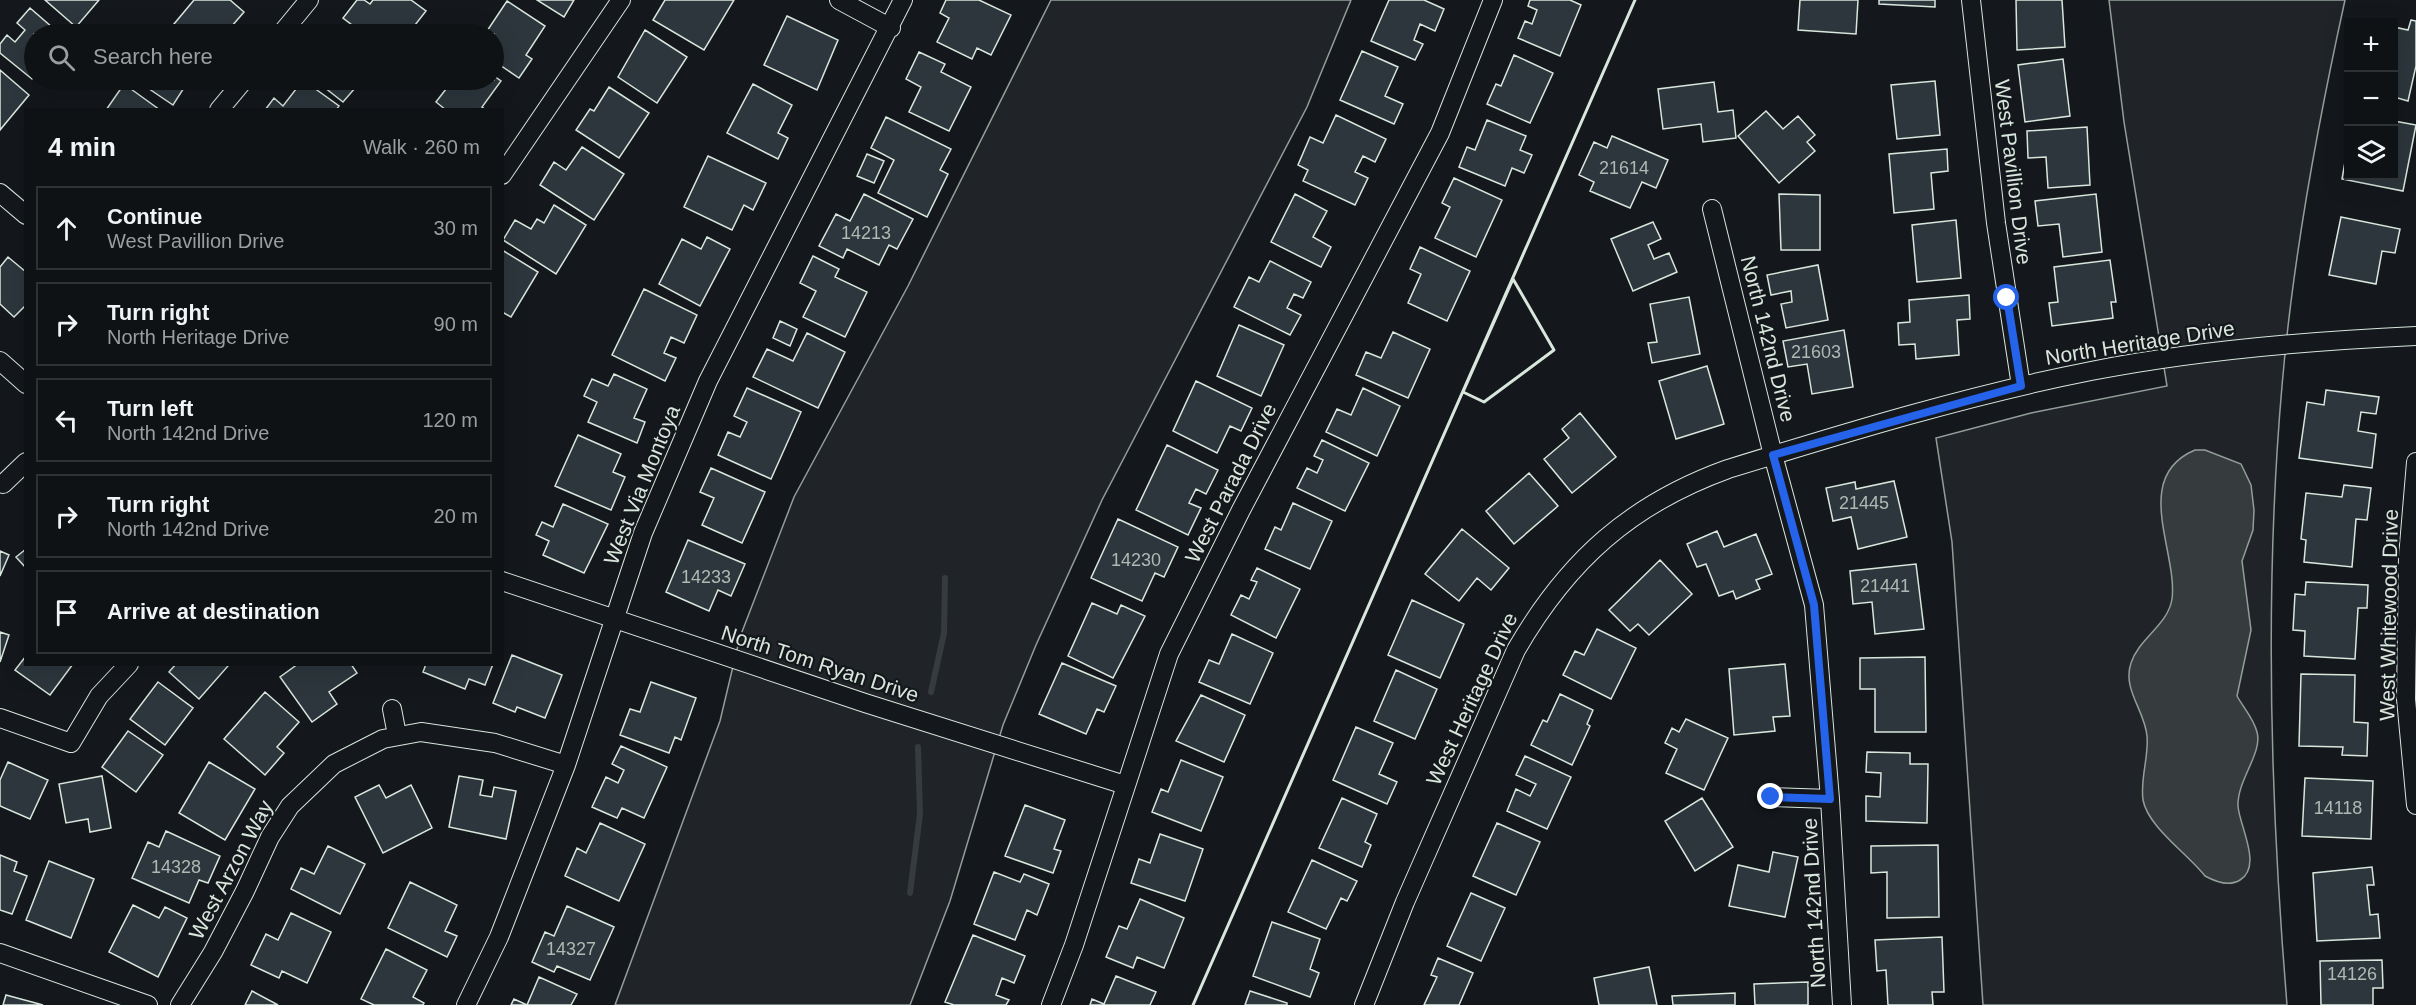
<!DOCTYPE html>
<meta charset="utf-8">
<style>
:root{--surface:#0f1215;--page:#1d2022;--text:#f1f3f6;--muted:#9b9ea0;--line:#2f3234}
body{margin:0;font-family:Helvetica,sans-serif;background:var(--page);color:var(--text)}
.controls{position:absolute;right:18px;top:18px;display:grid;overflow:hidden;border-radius:0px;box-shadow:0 6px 24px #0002}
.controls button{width:54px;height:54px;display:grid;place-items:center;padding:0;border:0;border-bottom:2px solid var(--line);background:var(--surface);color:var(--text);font:30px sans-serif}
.stop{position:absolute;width:18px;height:18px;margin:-14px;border:4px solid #2563eb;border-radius:50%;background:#fff}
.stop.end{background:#2563eb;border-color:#fff;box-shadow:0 2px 6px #0008}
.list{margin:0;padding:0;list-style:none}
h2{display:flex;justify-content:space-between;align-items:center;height:78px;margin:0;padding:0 24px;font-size:26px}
h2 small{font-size:20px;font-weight:400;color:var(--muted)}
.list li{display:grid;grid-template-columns:39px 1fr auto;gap:18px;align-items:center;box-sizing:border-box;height:84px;margin:0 12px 12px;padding:0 12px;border:2px solid var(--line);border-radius:0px}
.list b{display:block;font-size:22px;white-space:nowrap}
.list p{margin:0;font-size:20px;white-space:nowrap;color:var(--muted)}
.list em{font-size:20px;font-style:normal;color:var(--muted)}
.icon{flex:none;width:33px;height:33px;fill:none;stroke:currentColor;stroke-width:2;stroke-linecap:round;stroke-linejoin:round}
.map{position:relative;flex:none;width:2416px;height:1005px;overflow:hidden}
.search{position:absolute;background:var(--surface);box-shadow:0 6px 24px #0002;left:24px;top:24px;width:480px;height:66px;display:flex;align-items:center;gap:15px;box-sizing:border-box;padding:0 21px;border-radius:33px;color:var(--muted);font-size:22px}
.panel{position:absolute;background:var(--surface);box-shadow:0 6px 24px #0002;left:24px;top:108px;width:480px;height:558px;border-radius:0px}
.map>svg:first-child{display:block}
</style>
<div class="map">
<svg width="2416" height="1005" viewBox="0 0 2416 1005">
<rect width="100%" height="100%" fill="#14181c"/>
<path fill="#202428" stroke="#939e99" stroke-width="1.5" d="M1051 0H1351L1307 107 1102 500 1036 645 1003 725 950 901 910 1005H615L720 721 740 637 794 497 908 286Z
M2109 0H2345C2317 127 2293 256 2282 386 2264 591 2270 800 2287 1005H1983L1952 542 1936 438 2031 413 2167 386 2124 122Z"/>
<path fill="#363b3e" stroke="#939e99" stroke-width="1.5" d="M2195 450H2205L2241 464 2251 485 2254 510 2253 530 2242 561 2251 630 2237 696C2243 707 2254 719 2257 732 2263 753 2237 780 2238 806 2239 825 2263 866 2240 880 2229 887 2216 882 2205 876 2188 854 2148 827 2143 800 2140 778 2149 757 2147 736 2145 711 2122 689 2131 663 2139 638 2168 625 2172 599 2178 552 2131 477 2195 450Z"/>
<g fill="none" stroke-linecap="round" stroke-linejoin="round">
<path stroke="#363b3e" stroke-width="6" d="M931 692 944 633 945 578
M910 893 920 814 918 747"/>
</g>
<path fill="#2c363c" stroke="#d8e6dc" stroke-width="1.5" d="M45 0H99L76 27Z
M194 0H230L244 12 225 34H186L174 24Z
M357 0H364L370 4 373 0H411L426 11 408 34H364L343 18Z
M537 0H574L564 17Z
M665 0H734L704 50 653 20Z
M946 0H979L1011 15 991 55 977 48 972 59 937 42 949 18 940 13Z
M1389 0H1424L1444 9 1435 31 1420 24 1414 40 1423 44 1415 60 1371 41Z
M1530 0H1570L1581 5 1560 56 1518 38 1525 21 1532 24 1537 10 1528 6Z
M1800 0H1858L1856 34 1798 30Z
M1879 0H1935V7L1879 4Z
M2016 0H2062L2065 47 2017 50Z
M507 1 545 26 526 55 532 59 519 78 494 61V34H485Z
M30 8 60 34H34V76L32 79 0 53V44L7 35 15 42 25 30 17 23Z
M787 16 838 40 817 90 764 65Z
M2411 20 2416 21V66L2408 101 2394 97V27L2408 30Z
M645 30 687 57 657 103 618 77Z
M1362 51 1398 67 1385 96 1403 104 1394 124 1340 100Z
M919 52 945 64 941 72 971 87 949 131 909 112 921 87 906 79Z
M1514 55 1553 73 1530 123 1487 104 1496 84 1501 86Z
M2063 59 2070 116 2025 122 2018 65Z
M0 70 29 95 0 130Z
M494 76 501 81 482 107 486 110H446L436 102 453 80H494Z
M136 80H189L173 105Z
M303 80 339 106 336 110H265L274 98 283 106Z
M315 80H362L343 102Z
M1935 81 1940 135 1897 139 1891 85Z
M1714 82 1718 112 1733 110 1736 138 1703 142 1701 124 1663 129 1658 89Z
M124 84 160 110H106Z
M753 84 792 105 778 133 788 138 778 159 727 133Z
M609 87 649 113 619 158 576 130 590 109 594 111Z
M1766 111 1783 129 1798 116 1815 135 1807 142 1815 151 1779 183 1738 136Z
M1336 115 1386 139 1375 162 1363 156 1355 172 1368 178 1355 205 1303 181 1308 170 1298 165 1310 137 1323 143Z
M886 117 951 149 940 170 948 174 927 217 878 193 894 160 871 148Z
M1487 120 1526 136 1520 150 1532 155 1524 173 1512 168 1505 186 1459 167 1467 147 1475 150Z
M2394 121 2416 125 2403 191 2342 179 2348 145V176H2394Z
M2087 127 2090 185 2048 188 2046 157 2028 158 2027 131Z
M1612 136 1668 160 1656 188 1642 182 1630 208 1590 191 1594 182 1579 175 1594 142 1607 148Z
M582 147 624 174 594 220 540 185 554 162 566 170Z
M1947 149 1948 171 1931 173 1934 209 1894 213 1889 154Z
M867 154 884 161 874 183 857 176Z
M708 156 766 183 753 210 744 205 732 230 684 207Z
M1454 178 1502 200 1476 257 1435 238 1450 207 1442 203Z
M864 194 913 219 897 249 889 245 879 265 847 249 843 258 819 246 836 214 850 221Z
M1295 194 1327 211 1313 237 1331 247 1321 267 1271 242Z
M1779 194 1820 195V250H1781Z
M2096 194 2102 252 2063 257 2059 224 2038 226 2035 201Z
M554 205 586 225 556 274 503 240 515 220 531 229 537 219 544 223Z
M2341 217 2400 229 2395 253 2382 251 2376 284 2329 275Z
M1956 220 1961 278 1917 282 1912 225Z
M1653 222 1661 239 1648 245 1654 259 1669 253 1677 272 1633 291 1611 239Z
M707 237 730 249 700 306 659 284 682 239 701 249Z
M1420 247 1470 271 1447 321 1408 303 1421 274 1410 269Z
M502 250 538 272 511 317 502 312Z
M813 256 839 269 835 277 867 292 845 337 803 317 816 291 800 283Z
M8 257 26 272V305L14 317 0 304V267Z
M2110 260 2116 302H2111L2113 318 2052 326 2049 303 2058 302 2054 267Z
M1270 261 1311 282 1303 298 1294 294 1287 308 1301 315 1290 335 1234 307 1249 277 1259 282Z
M1818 265 1828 320 1786 328 1781 304 1792 302 1791 291 1771 295 1767 275Z
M644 289 697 315 684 343 671 337 664 353 676 358 665 381 612 355Z
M1969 295 1970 319 1957 320 1959 355 1916 359 1915 344 1899 345 1898 323 1910 322 1909 300Z
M1689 297 1700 354 1652 363 1648 343 1657 342 1650 304Z
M780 321 797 329 790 346 773 338Z
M1239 325 1284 345 1261 396 1217 376Z
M1844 330 1853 387 1812 394 1807 364 1788 367 1783 341Z
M1393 332 1430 349 1408 398 1356 375 1366 352 1381 358Z
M807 333 845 352 818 408 753 377 767 349 793 361Z
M1707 366 1724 424 1676 439 1659 381Z
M614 374 647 389 634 418 645 422 637 443 588 422 597 402 584 396 592 379 608 386Z
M1196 381 1252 408 1241 431 1230 426 1217 453 1173 431Z
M747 388 801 412 771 479 718 455 728 432 740 437 747 422 734 416Z
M1363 388 1400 406 1377 456 1326 432 1337 409 1351 415Z
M2326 390 2379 397 2376 414 2361 412 2358 431 2376 434 2372 468 2299 458 2307 402 2324 405Z
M1580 413 1616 457 1572 493 1544 459 1569 438 1562 429Z
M578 435 621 454 613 472 625 477 611 510 555 486Z
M1322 440 1369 463 1345 511 1297 488 1307 468 1317 473 1323 460 1314 456Z
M1167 445 1218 470 1206 494 1196 489 1189 503 1201 508 1188 535 1136 510Z
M711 468 765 492 742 543 702 525 714 498 700 492Z
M1529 473 1558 506 1514 544 1486 511Z
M1894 481 1907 537 1858 549 1851 517 1833 521 1826 488 1855 482 1856 489Z
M2344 485 2371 488 2367 520 2356 519 2352 567 2304 562 2306 540 2301 539 2306 493 2342 497Z
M1293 503 1332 521 1310 569 1265 549 1275 527 1281 530Z
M563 504 608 524 584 573 543 555 549 541 536 535 542 522 553 527Z
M1118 519 1178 547 1164 577 1155 573 1142 601 1091 578Z
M1462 529 1509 568 1491 590 1477 578 1459 601 1425 574Z
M1717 531 1724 547 1756 534 1772 574 1756 580 1760 589 1736 599 1733 591 1719 596 1706 564 1697 567 1687 544Z
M688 540 745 564 731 596 718 590 709 611 666 592Z
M26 549V568L16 557Z
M0 551 9 555 0 576Z
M1660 560 1692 594 1649 635 1638 624 1630 631 1609 610Z
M1916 564 1924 629 1875 634 1872 602 1853 604 1850 571Z
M1257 568 1300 589 1276 638 1231 615 1241 595 1249 599 1257 582 1251 580Z
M2306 582 2368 585 2367 608H2358L2355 659 2304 656 2305 631 2293 630 2295 594 2305 595Z
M1412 600 1464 624 1440 678 1388 655Z
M1092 603 1117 614 1121 605 1145 616 1113 678 1068 656Z
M1597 629 1636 648 1611 699 1563 675 1575 651 1584 655Z
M0 632 9 635 0 662Z
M1232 634 1273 653 1250 704 1199 682 1209 660 1219 664Z
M512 655 562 675 545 718 517 707 515 712 493 703Z
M26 656V664H73L50 695 15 670Z
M1925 657 1926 732H1875V689H1860V658Z
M1062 663 1116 686 1104 712 1097 709 1086 734 1039 714Z
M176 664H227L228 666 199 699 169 672Z
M298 664H351L357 673 329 692 337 704 312 722 280 677Z
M426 664H493L485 685 469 679 465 689 423 672Z
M1785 664 1790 716 1773 717 1775 731 1734 735 1729 669Z
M1396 670 1437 689 1415 739 1374 721Z
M2301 674 2355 675 2354 722 2368 723 2367 756 2342 755 2343 747 2299 746Z
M158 682 193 708 165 745 130 719Z
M651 682 696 698 681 740 675 737 669 753 620 735 630 709 640 712Z
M265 692 299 722 277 747 284 753 265 775 224 739Z
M1560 694 1593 710 1587 724 1590 726 1572 765 1531 745 1543 720 1547 722Z
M1201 695 1245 715 1224 762 1176 741Z
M1686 719 1728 738 1704 790 1666 773 1677 749 1665 743 1672 728 1679 732Z
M1356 727 1393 743 1379 774 1397 782 1387 804 1333 780Z
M128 731 163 755 136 792 102 767Z
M621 746 667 767 644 818 622 808 617 818 592 807 606 777 618 783 624 770 612 764Z
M1867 752 1910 753V764H1928L1927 823 1866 821V796L1880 797 1881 773 1866 772Z
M1525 756 1571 777 1547 829 1507 811 1516 789 1530 796 1536 784 1516 775Z
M1181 760 1223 777 1201 831 1152 812 1161 789 1168 792Z
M8 762 48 780 30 819 0 806V780Z
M209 762 255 789 225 840 179 813Z
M102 776 111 828 90 832 88 819 66 823 59 784Z
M459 776 483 780 480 795 492 797 494 787 516 791 506 839 449 827Z
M2305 778 2373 781 2371 839 2302 836Z
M379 785 386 798 411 785 432 828 383 853 355 797Z
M1342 798 1377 814 1365 842 1371 845 1362 867 1319 848Z
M1702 798 1733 847 1695 871 1665 821Z
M1025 805 1065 820 1054 849 1061 851 1053 873 1005 856Z
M600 823 645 844 619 901 565 876 577 848 586 853Z
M1497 823 1540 842 1516 895 1473 876Z
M166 831 220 856 208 883 199 880 189 903 132 878 148 842 159 847Z
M1160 834 1203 849 1185 901 1131 883 1139 859 1150 863Z
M1938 845 1939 917 1887 918V872L1871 873V846Z
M328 846 365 864 340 914 291 889 301 868 314 874Z
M1773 852 1798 857 1785 917 1729 906 1738 865 1769 872Z
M0 855 17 862 14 871 27 876 12 914 0 910Z
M1312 860 1357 881 1347 901 1341 898 1326 929 1288 912Z
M49 861 94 879 71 938 26 920Z
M2372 867 2374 885H2367L2370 915 2378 914 2380 938 2317 941 2313 873Z
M994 872 1020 882 1024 874 1049 884 1037 915 1027 910 1015 940 974 924Z
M410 882 457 905 445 931 457 936 447 957 388 928Z
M1471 893 1505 908 1481 961 1447 946Z
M1140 899 1184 918 1164 968 1137 957 1133 968 1106 957 1119 926 1127 929Z
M133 905 159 918 165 907 187 918 158 977 109 952Z
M567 906 614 927 590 980 557 966 554 972 532 962 545 932 554 936Z
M291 913 331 932 307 983 282 971 279 978 251 965 266 934 278 940Z
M1272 922 1320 939 1310 969 1319 973 1310 997 1253 976Z
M973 935 1025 956 1014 983 1002 978 996 995 1009 1000 1006 1005H954L945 1002Z
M1942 937 1944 992H1932L1933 1005H1888L1886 970 1877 971 1875 940Z
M386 949 427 970 413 997 424 1003 423 1005H374L361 999Z
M1438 958 1473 973 1459 1005H1424L1437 977 1431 975Z
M2382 960 2383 988H2373V1005H2321L2320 961Z
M1649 967 1657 1005H1599L1594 978Z
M1116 976 1156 992 1150 1005H1090L1092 999 1104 1004Z
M539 977 577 994 571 1005H511L514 999 527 1005Z
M1808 982V1005H1755L1754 984Z
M252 991 278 1005H245Z
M1250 991 1287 1003V1005H1245Z
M1735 993V1005H1673L1672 996Z
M6 995 43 1005H3Z"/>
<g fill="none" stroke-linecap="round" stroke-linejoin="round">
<g stroke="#d8e6dc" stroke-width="20">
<path id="minor" d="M839 0 891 28
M1971 0 1996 223 2021 386
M281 34 309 0
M219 110 244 80
M502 175 621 0
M0 193 26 215
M1712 209 1773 455 1814 605 1830 799 1842 1005
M0 361 26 384
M2416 462 2408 557 2406 699 2416 805
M3 484 26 462
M502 581 865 703 1125 785
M392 709 397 735
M0 718 71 743 99 696 129 664
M1771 797 1830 799
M0 953 148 1005
M180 1005 213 952 245 891 270 837 290 806 334 764 383 739 421 732 495 743 566 765
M466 1005 499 937 566 765 643 533 708 381 903 0
M1051 1005 1074 945 1169 654 1241 510 1440 133 1493 0
M1364 1005 1405 902 1516 650C1568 560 1631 504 1728 469 1848 432 1969 395 2091 371 2198 350 2307 341 2416 336"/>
</g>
<use href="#minor" stroke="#14181c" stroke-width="18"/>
<path stroke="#d8e6dc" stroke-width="3" d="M1513 279 1554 350 1484 402 1463 392Z
M1193 1005 1635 0"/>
</g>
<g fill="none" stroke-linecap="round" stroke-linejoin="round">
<path stroke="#2563eb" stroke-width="8" d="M1771 797 1830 799 1814 605 1773 455 2021 386 2007 298"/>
</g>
<g text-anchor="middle" stroke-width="4.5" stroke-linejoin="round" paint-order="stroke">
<g font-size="18" fill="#adbab4">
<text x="1624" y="174">21614</text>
<text x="866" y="239">14213</text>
<text x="1816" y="358">21603</text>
<text x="1864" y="509">21445</text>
<text x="1136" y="566">14230</text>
<text x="706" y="583">14233</text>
<text x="1885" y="592">21441</text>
<text x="2338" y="814">14118</text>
<text x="176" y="873">14328</text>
<text x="571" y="955">14327</text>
<text x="2352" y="980">14126</text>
</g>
<g font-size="21" fill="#d8e6dc" stroke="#14181c">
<text transform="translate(2013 172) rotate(83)" y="7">West Pavillion Drive</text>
<text transform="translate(1768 339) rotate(76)" y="7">North 142nd Drive</text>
<text transform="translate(2140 343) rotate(-9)" y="7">North Heritage Drive</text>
<text transform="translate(1231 483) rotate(-63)" y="7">West Parada Drive</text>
<text transform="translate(642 485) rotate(-68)" y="7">West Via Montoya</text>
<text transform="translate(2389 615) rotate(-89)" y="7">West Whitewood Drive</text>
<text transform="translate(820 664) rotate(18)" y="7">North Tom Ryan Drive</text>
<text transform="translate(1472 699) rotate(-65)" y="7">West Heritage Drive</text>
<text transform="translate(231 870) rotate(-62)" y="7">West Arzon Way</text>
<text transform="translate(1814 903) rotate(-93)" y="7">North 142nd Drive</text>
</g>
</g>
</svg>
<div class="controls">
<button>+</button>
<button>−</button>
<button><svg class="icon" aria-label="layers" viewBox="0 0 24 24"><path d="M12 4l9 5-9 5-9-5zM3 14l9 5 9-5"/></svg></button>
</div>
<div class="stop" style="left:2007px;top:298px"></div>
<div class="stop end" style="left:1771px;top:797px"></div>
<div class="search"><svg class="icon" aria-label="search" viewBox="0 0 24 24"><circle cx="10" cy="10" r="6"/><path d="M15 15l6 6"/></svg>Search here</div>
<section class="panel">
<h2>4 min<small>Walk · 260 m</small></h2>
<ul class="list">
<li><svg class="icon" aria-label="ahead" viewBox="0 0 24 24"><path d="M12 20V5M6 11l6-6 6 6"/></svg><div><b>Continue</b><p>West Pavillion Drive</p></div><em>30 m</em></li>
<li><svg class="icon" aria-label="right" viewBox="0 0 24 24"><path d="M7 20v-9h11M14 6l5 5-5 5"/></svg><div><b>Turn right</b><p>North Heritage Drive</p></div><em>90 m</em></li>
<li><svg class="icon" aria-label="left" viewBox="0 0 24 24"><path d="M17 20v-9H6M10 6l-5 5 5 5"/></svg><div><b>Turn left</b><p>North 142nd Drive</p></div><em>120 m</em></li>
<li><svg class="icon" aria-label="right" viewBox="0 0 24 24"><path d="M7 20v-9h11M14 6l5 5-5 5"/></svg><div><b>Turn right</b><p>North 142nd Drive</p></div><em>20 m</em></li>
<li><svg class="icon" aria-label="arrive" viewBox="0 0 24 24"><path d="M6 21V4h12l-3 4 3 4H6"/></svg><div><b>Arrive at destination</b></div></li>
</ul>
</section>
</div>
